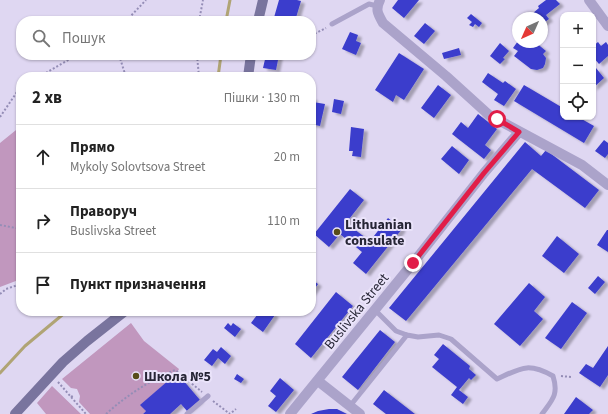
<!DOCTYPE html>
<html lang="uk">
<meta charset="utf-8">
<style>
:root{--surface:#fff;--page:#f2f2f2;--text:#222;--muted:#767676;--line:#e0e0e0}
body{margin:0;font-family:"Source Sans 3",sans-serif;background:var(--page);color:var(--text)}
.controls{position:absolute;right:12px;top:12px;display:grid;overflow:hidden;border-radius:8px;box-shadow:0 1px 3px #0004}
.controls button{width:36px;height:36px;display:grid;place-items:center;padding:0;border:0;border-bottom:1px solid var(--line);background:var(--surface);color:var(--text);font:20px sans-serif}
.compass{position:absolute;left:512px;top:12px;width:36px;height:36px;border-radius:50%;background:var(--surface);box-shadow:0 1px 3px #0004;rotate:225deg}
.stop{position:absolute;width:12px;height:12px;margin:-9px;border:3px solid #e11d48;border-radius:50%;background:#fff}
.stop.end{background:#e11d48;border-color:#fff;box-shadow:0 1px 4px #0008}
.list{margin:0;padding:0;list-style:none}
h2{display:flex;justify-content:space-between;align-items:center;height:52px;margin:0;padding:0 16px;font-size:17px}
h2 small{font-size:13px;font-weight:400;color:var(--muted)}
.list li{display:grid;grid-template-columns:26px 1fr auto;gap:12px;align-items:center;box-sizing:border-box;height:64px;padding:0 16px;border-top:1px solid var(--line)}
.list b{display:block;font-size:15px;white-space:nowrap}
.list p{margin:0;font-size:13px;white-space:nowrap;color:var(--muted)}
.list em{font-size:13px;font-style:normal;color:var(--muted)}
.icon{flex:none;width:22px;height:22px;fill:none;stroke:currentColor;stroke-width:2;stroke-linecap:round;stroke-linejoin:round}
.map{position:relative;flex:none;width:608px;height:414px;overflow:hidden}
.search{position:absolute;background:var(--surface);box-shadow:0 1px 3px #0004;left:16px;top:16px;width:300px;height:44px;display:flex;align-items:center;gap:10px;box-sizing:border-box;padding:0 14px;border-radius:16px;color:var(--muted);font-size:15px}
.panel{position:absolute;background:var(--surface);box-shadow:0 1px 3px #0004;left:16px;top:72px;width:300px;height:244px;border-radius:16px}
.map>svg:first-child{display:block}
</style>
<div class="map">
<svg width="608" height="414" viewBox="0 0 608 414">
<defs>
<filter id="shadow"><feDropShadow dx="4" dy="2.5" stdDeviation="1" flood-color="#0004"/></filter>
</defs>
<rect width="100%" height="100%" fill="#dfd7f2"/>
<path fill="#c197be" d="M21 126V279L0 287V143Z
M131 323 144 341 179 369 177 373 141 405 146 411 143 414H90L79 402 80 396 77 389 71 388 62 379Z
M52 386 81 414H46L37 403Z"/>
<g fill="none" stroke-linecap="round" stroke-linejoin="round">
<path stroke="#b0a475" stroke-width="3" d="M226 21 230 0
M218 77 221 55
M0 373 25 346 67 311"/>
</g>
<path fill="#3b3ccc" filter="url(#shadow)" d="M279 0H297L301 1 295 21H273Z
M398 0H419L404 18 392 8Z
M546 0H556L560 4 546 15 549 19 542 24V18H527L539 8 538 6Z
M471 14 482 23 479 27 475 24 473 27 469 25 472 22 467 18Z
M425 23 435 31 424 44 414 36Z
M350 32 358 35 356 41 361 43 356 55 342 49Z
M518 41V42H535L546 51 543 54 546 58 545 64 543 68 537 70 531 69 514 56 518 51 513 48Z
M598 42 601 46 606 42 608 45V56L599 64 593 57V46Z
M500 43 509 51 503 58 505 59 500 64 490 56Z
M459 48 461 55 444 59 442 53Z
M399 53 424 69 404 100 396 95 393 102 375 90Z
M266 55H279L276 70 263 68Z
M596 68 604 78 593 88V71Z
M488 73 503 83 505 81 516 89 504 106 494 100 498 94 482 82Z
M438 85 451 95 434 118 421 108Z
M524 85 563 108V117H578L594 126 584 143 514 101Z
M311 98H314L313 102 325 104 320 126 311 124Z
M334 99 344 101 341 114 332 112Z
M478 114 497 129 485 145 491 150 484 159 452 134 461 122 468 128Z
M351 127 364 129 361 157 352 156 353 151H349Z
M604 140 608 143V154L605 158 595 151Z
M525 142 541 156 546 150 599 190 585 208 532 169 406 321 389 308Z
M452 146 469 160 459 174 441 159Z
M350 189 364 200 346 223 370 241 388 218 402 229 366 274 353 263 362 252 340 234 329 247 314 234Z
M607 230H608V252L597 245Z
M557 236 579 254 564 273 542 256Z
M598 276 605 282 595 294 588 288Z
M311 279 318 284 311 294Z
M529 283 545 297 534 311 543 319 520 346 494 324Z
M336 292 353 306 311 358 295 344Z
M572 302 587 313 561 349 545 338Z
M260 311H269L275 315 263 332 251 323Z
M228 323 231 326 233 323 241 329 235 337 224 328Z
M380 330 395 342 358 390 342 377Z
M443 344 470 366 469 369 476 375 471 380 469 378 459 390 468 397 463 404 451 395 457 387 432 367 439 359 434 355Z
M608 346V375L600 387 579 373 586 364 593 368Z
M221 347 231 356 225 364 218 358 212 366 204 360 213 349 217 352Z
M177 373 200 400 187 411 181 404 170 414H143L146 411 140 405Z
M237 374 244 379 241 383 234 379Z
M280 378 294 390 276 412 268 406 276 396 270 391Z
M384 390 415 414H386L373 404Z
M576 397 593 410 589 414H564Z
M329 409H337L347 414H311L318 411Z"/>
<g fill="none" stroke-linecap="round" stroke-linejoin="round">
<path stroke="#948db6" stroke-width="2" stroke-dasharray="2 2" stroke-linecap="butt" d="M126 21 146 0
M199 21 203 0
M311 35 314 34 326 28
M119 55 126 77
M197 55 199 77
M39 77 77 55
M0 117 19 89 21 88
M0 225 21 229
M0 294 6 289 21 284
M561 376 571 377
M58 382 86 414
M71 397 74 395
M213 401 230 414 236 409
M106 414C127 395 149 381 175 370L202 392"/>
<path stroke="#aba3ca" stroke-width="5" d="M332 24 369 4 377 6
M375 310 396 331 407 335 418 337 439 335 451 339 497 379C521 368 528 362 553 376 559 395 552 400 542 414
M350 406 407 335
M187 414 208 396"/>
<path stroke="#aba3ca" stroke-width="10" d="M380 0C375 10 378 14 383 23L446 76 489 115 582 165 608 185
M589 0 608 26
M318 381 360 414
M290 414 413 263 484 173 519 132"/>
<path stroke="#79749e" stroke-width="10" d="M258 21 263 0
M248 77 251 55
M15 414 63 362 87 341 125 311"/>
</g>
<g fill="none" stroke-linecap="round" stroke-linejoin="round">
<path stroke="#e11d48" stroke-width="5" d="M413 263 484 173 519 132 497 119"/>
</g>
<g fill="#584c19" stroke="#eae3fa" stroke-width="1.5">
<circle cx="337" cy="232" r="4"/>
<circle cx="136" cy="376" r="4"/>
</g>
<g text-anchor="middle" stroke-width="4" stroke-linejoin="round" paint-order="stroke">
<g font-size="14" font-weight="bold" fill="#262535" stroke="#eae3fa" text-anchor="start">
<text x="345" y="229">Lithuanian<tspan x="345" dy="16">consulate</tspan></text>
<text x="144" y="381">Школа №5</text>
</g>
<g font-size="14" fill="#262535" stroke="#eae3fa">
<text transform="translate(356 311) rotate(-51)" y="5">Buslivska Street</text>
</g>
</g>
</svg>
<div class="controls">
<button>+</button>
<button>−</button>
<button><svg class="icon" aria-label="locate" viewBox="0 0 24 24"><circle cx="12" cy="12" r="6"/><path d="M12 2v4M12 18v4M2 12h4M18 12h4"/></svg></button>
</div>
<svg class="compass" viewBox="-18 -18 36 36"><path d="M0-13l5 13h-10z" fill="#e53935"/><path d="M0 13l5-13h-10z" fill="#767676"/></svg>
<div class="stop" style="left:497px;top:119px"></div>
<div class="stop end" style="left:413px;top:263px"></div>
<div class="search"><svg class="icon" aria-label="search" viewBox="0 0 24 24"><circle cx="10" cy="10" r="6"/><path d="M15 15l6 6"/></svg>Пошук</div>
<section class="panel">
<h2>2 хв<small>Пішки · 130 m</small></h2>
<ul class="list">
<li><svg class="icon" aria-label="ahead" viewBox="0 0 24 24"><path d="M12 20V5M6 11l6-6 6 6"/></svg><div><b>Прямо</b><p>Mykoly Solovtsova Street</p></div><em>20 m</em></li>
<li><svg class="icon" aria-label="right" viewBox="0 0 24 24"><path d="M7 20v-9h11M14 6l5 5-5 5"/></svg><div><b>Праворуч</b><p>Buslivska Street</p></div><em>110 m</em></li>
<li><svg class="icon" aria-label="arrive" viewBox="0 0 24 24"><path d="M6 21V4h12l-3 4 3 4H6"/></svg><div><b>Пункт призначення</b></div></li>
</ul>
</section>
</div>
